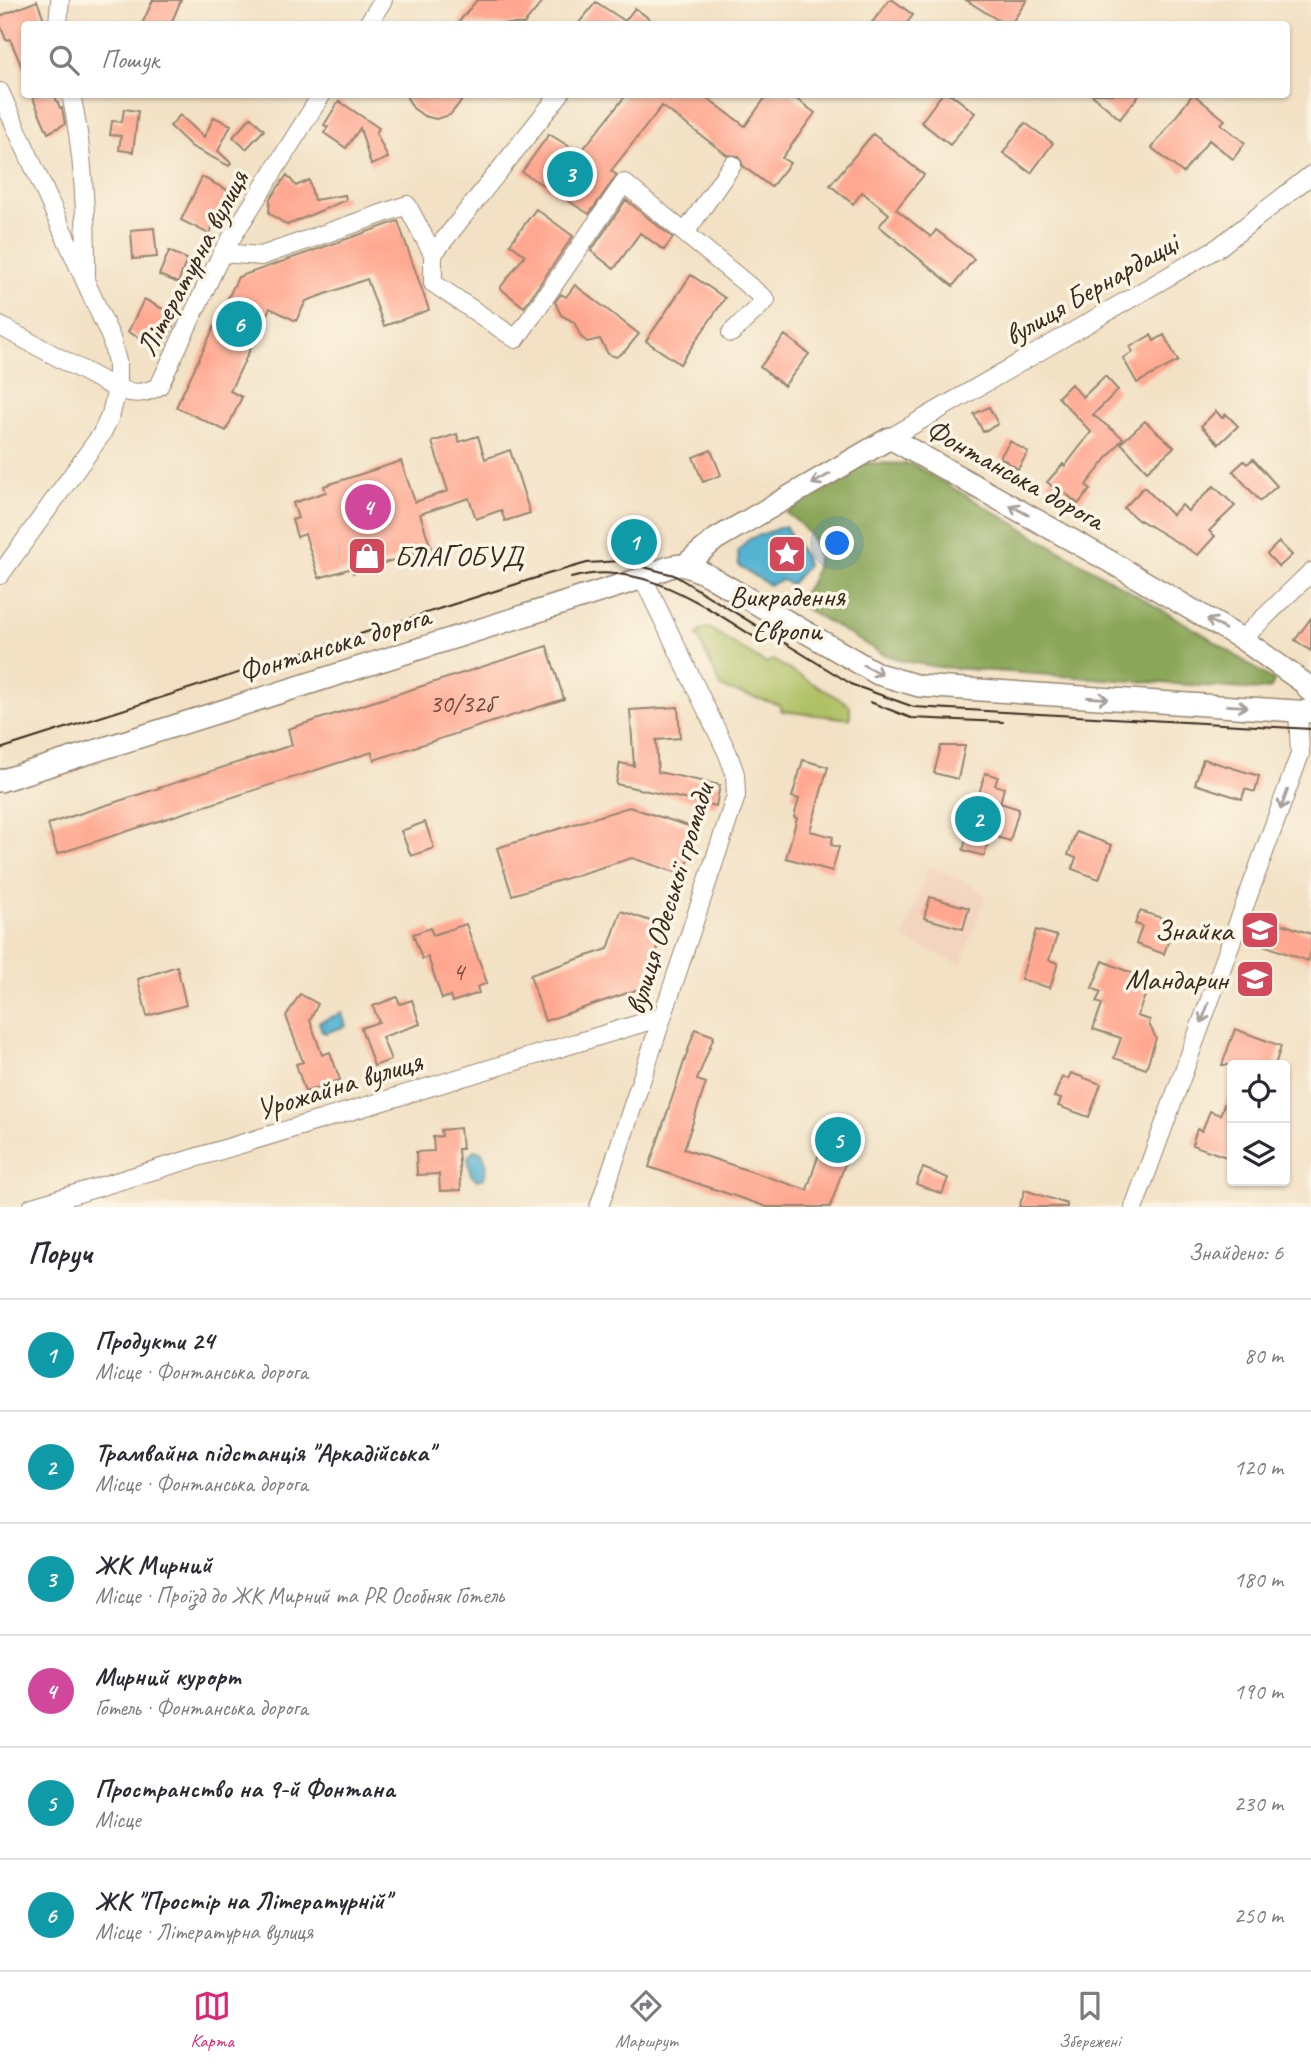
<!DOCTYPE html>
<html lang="uk">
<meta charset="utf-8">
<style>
:root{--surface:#fff;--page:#f2f2f3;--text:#2b2b33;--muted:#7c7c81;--line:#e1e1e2;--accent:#db2777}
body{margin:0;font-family:Caveat,sans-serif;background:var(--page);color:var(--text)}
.controls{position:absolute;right:21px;bottom:21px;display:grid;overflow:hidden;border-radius:7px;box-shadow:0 2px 5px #0004}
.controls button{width:63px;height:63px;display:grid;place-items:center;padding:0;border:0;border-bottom:2px solid var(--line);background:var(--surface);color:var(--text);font:35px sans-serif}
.you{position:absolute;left:838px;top:544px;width:24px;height:24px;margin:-18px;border:5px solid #fff;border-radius:50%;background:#1a73e8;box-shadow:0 0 0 10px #1a73e833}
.badge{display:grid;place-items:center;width:46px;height:46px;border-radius:50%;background:var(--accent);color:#fff;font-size:23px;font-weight:700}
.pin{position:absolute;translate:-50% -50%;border:4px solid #fff;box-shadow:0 2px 7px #0006}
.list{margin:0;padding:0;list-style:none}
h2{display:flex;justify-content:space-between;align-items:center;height:91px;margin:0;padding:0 28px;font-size:30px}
h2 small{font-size:23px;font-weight:400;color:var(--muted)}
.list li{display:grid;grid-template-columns:46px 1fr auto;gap:21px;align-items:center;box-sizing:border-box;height:112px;padding:0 28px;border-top:2px solid var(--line)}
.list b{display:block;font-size:26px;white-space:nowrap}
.list p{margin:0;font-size:23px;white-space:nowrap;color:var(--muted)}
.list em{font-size:23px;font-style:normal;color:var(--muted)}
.icon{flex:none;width:38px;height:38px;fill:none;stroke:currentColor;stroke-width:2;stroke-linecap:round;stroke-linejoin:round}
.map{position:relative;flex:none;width:1311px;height:1207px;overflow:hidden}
.search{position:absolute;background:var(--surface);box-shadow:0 2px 5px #0004;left:21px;right:21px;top:21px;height:77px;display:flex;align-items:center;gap:18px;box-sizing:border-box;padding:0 24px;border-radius:7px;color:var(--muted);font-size:26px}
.sheet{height:763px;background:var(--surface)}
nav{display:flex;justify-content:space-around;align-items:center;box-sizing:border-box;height:98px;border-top:2px solid var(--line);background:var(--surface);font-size:19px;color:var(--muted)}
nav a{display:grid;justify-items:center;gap:4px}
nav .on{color:var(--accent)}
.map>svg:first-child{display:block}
</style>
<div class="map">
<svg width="1311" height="1207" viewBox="0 0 1311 1207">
<rect width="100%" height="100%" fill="#fcf5e5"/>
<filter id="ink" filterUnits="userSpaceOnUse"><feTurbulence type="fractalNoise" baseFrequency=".0143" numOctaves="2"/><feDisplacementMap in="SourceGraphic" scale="14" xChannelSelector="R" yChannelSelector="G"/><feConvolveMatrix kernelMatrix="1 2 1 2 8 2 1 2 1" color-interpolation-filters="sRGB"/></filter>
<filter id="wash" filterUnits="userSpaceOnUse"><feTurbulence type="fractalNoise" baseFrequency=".00686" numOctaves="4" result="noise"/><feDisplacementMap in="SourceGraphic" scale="28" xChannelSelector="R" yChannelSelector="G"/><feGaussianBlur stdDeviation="1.57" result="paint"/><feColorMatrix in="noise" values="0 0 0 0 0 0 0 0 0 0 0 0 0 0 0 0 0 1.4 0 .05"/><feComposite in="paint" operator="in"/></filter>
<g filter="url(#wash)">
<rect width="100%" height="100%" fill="#f2e1c4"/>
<path fill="#f3d4be" d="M929 865 974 886 986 896 961 964 903 939Z"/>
<path fill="#aec063" stroke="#747540" stroke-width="2" d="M709 628 765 663 773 660 850 705V719L782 711 780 705 722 688 697 635 703 629Z"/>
<path fill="#8aa659" stroke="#62683c" stroke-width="2" d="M867 463 912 464 1205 635 1274 681 1271 688 1259 690 938 667 903 661 881 653 796 603C826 567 825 540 786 513Z"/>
<path fill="#54b3d2" stroke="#486e78" stroke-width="2" d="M785 526 805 557 807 566 791 584 782 580 769 585 739 566 738 551 749 539Z
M342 1013 346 1026 325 1033 322 1031 319 1022Z
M474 1150 482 1152 487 1165 484 1178 477 1180 471 1175 468 1157Z"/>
<g id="blocks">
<path fill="#ffa790" d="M153 0H181L171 24H142Z
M477 0H544L524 24H457Z
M889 0H893L913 15 906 24H871Z
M966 0H1027L1011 24H1004Z
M37 1 46 24H24V72L10 39 6 40 0 24V16Z
M596 2 625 21 635 8 656 24H578Z
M31 94H54L60 108H62L65 124 48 133Z
M405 94H467L450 115 436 119 424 116 413 108Z
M627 94H702L745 126 768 94H790L815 113 782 158 790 163 771 187 743 166 739 156 727 155 662 106 611 171 617 175 589 214 522 172 549 134 580 153Z
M942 94H951L975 113 950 145 921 122Z
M1091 94H1140L1120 119Z
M1193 94 1225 120 1221 124 1245 143 1233 159 1209 140 1183 173 1152 148Z
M339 101 379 128 376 133 388 158 371 165 360 128 346 148 324 133 328 127 324 125Z
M124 109 138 111 133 152 119 150 121 136 110 135 112 121 122 122Z
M180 115 204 137 214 117 231 125 218 151 231 163 229 166 192 147 170 126Z
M251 117 264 130 246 149 233 137Z
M1025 123 1053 143 1031 173 1003 153Z
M873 134 924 175 896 209 931 237 936 230 974 259 953 286 879 226 889 214 862 192 853 204 830 185Z
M287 175 296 186 309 180 314 200 345 195 346 200 287 225 269 213 270 199Z
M202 177 231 192 209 234 181 220Z
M626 200 673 238 664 250 640 233 614 269 591 251Z
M536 209 573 236 524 307 500 288 525 255 510 244Z
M398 221 429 310 384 326 367 279 306 301 296 321 270 308 230 391 242 397 226 431 176 407 238 277Z
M154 228 157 257 133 259 131 230Z
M169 251 187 259 178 283 159 275Z
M691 275 725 298 680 364 646 341Z
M575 285 639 334 625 351 616 357 608 354 600 339 587 342 581 337 574 322 561 315 555 302 561 294 566 297Z
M144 299 178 317 162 349 128 332Z
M785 335 809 354 784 386 760 367Z
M1151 335 1154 341 1164 335 1178 361 1137 383 1123 358 1133 352 1130 347Z
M1105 376 1118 390 1093 415 1123 438 1086 485 1091 489 1078 504 1063 491 1061 494 1047 482 1063 464 1065 466 1091 432 1058 397 1071 384 1083 397Z
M989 407 998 424 983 432 974 414Z
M1216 411 1222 418 1226 414 1238 426 1219 444 1201 426Z
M1145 421 1174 447 1147 471 1121 443Z
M457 434 459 442 478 436 485 459 510 450 530 513 505 521 501 510 476 519 469 498 420 514 431 548 353 573 352 568 319 578 305 534 297 537 292 520 298 518 293 503 326 492 324 486 401 461 415 502 448 491 432 442Z
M1010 441 1028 452 1018 469 1000 457Z
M711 450 721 475 703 482 693 457Z
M1253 459 1277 486 1260 501 1233 471 1244 461 1247 464Z
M1214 486 1235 506 1209 531 1215 536 1198 555 1140 520 1139 521 1124 508 1144 487 1172 515 1182 505 1188 511Z
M1279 542 1292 555 1279 567 1267 554Z
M1311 618V651L1295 640Z
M547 646 564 699 374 760 372 752 57 854 48 824 292 745 288 729Z
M678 707 680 738 656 740 658 772 720 785 716 806 616 784 620 763 634 766 630 710Z
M941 746H965L958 779 934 773Z
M1203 759 1259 776 1255 792 1245 789 1242 799 1195 784Z
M803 760 828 767 810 831 833 837 831 845 839 847 832 871 786 858 797 818 794 817 799 799 792 797Z
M985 773 998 777 995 785 1004 788 1000 803 1019 809 1010 841 990 835 984 856 963 850Z
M629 807 698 829 684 875 632 858 512 895 497 848Z
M425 822 434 848 411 856 401 831Z
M1076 832 1112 845 1099 879 1072 869 1076 858 1068 855Z
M930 897 969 908 963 929 924 918Z
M621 911 665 926 645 987 545 1021 530 975 608 949Z
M1140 911 1171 921 1166 934 1170 936 1164 954 1136 944 1142 926 1135 924Z
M1257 915 1311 934V951L1308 961 1249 940Z
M466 924 487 983 477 987 479 993 452 1002 450 996 442 999 428 957 422 959 413 934 430 928 433 935Z
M1036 930 1057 936 1049 960 1058 963 1050 988 1021 979Z
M1103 961 1143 978 1147 991 1137 1016 1150 1020 1149 1024 1156 1038 1146 1069 1114 1058 1121 1038 1093 1029 1102 1004 1096 1002 1101 992 1092 988Z
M177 966 186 1005 147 1016 138 979Z
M300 994 318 1004 310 1020 322 1055 330 1052 340 1080 305 1092 296 1064 303 1062 286 1016Z
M397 997 400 1004 412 1000 420 1024 382 1037 391 1060 374 1066 361 1028 379 1022 373 1006Z
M695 1029 714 1036 697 1080 706 1083 684 1149 807 1190 829 1123 856 1132 830 1207H767L649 1167Z
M1235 1029 1281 1046 1275 1065H1222Z
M1071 1073 1101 1084 1089 1117 1058 1106 1061 1099 1054 1097 1062 1077 1068 1079Z
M1231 1087H1232V1159L1192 1145 1197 1129 1202 1131 1210 1111 1220 1115Z
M460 1128 462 1149H458L461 1190 440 1191 439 1174 417 1175 416 1152 434 1151 433 1137 442 1136 441 1130Z
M923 1168 948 1178 942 1194 916 1184Z
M1025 1190 1067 1204V1207H1019Z"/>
</g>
</g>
<g filter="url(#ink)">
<use href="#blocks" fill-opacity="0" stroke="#968671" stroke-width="2"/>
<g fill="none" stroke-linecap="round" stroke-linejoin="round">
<g stroke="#968671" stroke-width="20">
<path id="minor" d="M58 24 60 0
M368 24 383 0
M0 92 111 338 117 362V389L111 414 101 435 0 575
M71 94C84 153 86 214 86 274
M685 233 732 165
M222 253 261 256 407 205 433 254 560 94
M433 254V283L516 339 624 183 766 300 731 333
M0 326 117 389C134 394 143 395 159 386L222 253 322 94
M890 438 1219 247 1311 175
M1242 639 1311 572
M32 1207 662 1017
M599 1207 736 796 735 774 728 754 643 578
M1134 1207 1300 754 1298 710"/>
</g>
<g stroke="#968671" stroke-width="24">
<path id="major" d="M686 564 716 539 890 438 1109 561 1242 639 1304 683 1311 692
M0 781 643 578C676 564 677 559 709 576L878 674 919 686 1311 712"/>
</g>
<use href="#minor" stroke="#fff" stroke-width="18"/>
<use href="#major" stroke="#fff" stroke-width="21"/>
<path stroke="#3b2a1e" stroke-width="2" d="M571 578C643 557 707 609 766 644
M870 702 911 718 1003 722
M0 749 548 574 587 563 621 561 674 575 853 685 914 707 1311 729"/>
</g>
<defs><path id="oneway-shaft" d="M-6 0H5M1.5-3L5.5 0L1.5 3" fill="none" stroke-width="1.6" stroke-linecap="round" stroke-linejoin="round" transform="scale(1.75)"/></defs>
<g stroke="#a79f9a">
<use href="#oneway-shaft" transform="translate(821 479) rotate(150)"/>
<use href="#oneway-shaft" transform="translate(1019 510) rotate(-151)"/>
<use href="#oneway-shaft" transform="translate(1216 624) rotate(-150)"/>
<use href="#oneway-shaft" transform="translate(873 670) rotate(27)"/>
<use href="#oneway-shaft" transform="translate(1098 698) rotate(4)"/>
<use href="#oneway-shaft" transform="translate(1237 706) rotate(3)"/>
<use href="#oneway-shaft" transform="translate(1284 800) rotate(110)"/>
<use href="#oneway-shaft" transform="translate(1205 1013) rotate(110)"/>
</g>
</g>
<defs>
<g id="sight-square" transform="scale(2.0125)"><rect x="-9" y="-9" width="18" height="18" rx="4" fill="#d1495b" stroke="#fcf5e5"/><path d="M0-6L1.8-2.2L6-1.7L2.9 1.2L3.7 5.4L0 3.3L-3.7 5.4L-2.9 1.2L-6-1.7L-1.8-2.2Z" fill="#fff"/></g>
<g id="shop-square" transform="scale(2.0125)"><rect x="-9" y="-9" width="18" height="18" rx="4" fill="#d1495b" stroke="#fcf5e5"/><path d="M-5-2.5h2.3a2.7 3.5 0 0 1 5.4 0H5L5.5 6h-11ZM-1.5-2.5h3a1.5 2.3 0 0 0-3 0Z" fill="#fff"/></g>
<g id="school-square" transform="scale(2.0125)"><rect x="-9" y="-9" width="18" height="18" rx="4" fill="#d1495b" stroke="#fcf5e5"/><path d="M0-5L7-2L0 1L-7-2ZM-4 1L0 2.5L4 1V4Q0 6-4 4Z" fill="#fff"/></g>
</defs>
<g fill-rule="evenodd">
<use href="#sight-square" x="787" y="554"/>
<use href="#shop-square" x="367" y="556"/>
<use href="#school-square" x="1260" y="930"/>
<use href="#school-square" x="1255" y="979"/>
</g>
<g text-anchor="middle" stroke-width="7" stroke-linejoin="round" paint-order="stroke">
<g font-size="26" fill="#6c493a">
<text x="461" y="712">30/32б</text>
<text x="458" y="980">4</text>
</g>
<g font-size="30" fill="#3b2a1e" stroke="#fcf5e5">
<text transform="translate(192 263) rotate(-62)" y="10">Літературна вулиця</text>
<text transform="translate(1091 289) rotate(-30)" y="10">вулиця Бернардацці</text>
<text transform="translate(1015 474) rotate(29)" y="10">Фонтанська дорога</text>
<text transform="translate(334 644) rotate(-17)" y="10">Фонтанська дорога</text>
<text transform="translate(669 899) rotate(-73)" y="10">вулиця Одеської громади</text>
<text transform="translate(339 1085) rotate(-17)" y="10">Урожайна вулиця</text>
</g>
<g font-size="30" fill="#3b2a1e" stroke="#fcf5e5" text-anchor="end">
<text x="394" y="566" text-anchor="start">БЛАГОБУД</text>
<text x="787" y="606" text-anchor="middle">Викрадення<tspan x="787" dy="34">Європи</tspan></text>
<text x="1233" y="940">Знайка</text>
<text x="1228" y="989">Мандарин</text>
</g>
</g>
</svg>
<div class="controls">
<button><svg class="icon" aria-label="locate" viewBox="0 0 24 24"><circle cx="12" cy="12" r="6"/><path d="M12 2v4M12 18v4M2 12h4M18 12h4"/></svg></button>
<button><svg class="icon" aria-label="layers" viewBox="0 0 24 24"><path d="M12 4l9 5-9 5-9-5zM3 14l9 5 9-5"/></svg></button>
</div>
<div class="you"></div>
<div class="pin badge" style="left:634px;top:542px;background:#0f9aa8">1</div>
<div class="pin badge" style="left:978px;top:819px;background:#0f9aa8">2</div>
<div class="pin badge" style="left:570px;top:174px;background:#0f9aa8">3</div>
<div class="pin badge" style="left:368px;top:507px;background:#d1479c">4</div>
<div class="pin badge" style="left:838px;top:1140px;background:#0f9aa8">5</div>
<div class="pin badge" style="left:239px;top:324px;background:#0f9aa8">6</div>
<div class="search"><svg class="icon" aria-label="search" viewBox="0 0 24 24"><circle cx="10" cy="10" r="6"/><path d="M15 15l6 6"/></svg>Пошук</div>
</div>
<section class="sheet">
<h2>Поруч<small>Знайдено: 6</small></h2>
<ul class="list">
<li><span class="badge" style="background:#0f9aa8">1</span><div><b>Продукти 24</b><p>Місце · Фонтанська дорога</p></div><em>80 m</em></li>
<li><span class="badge" style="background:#0f9aa8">2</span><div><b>Трамвайна підстанція &quot;Аркадійська&quot;</b><p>Місце · Фонтанська дорога</p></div><em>120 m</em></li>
<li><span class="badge" style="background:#0f9aa8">3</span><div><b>ЖК Мирний</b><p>Місце · Проїзд до ЖК Мирний та PR Особняк Готель</p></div><em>180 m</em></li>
<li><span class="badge" style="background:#d1479c">4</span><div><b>Мирний курорт</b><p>Готель · Фонтанська дорога</p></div><em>190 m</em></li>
<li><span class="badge" style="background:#0f9aa8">5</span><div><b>Пространство на 9-й Фонтана</b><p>Місце</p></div><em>230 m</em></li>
<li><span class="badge" style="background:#0f9aa8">6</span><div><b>ЖК &quot;Простір на Літературній&quot;</b><p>Місце · Літературна вулиця</p></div><em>250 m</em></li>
</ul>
</section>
<nav>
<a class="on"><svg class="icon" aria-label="map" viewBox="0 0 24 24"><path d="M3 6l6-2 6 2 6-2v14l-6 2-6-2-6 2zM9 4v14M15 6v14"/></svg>Карта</a>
<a><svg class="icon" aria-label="directions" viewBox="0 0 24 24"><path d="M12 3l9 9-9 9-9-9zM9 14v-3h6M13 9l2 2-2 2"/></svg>Маршрут</a>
<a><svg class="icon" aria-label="saved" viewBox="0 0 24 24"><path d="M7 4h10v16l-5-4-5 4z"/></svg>Збережені</a>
</nav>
